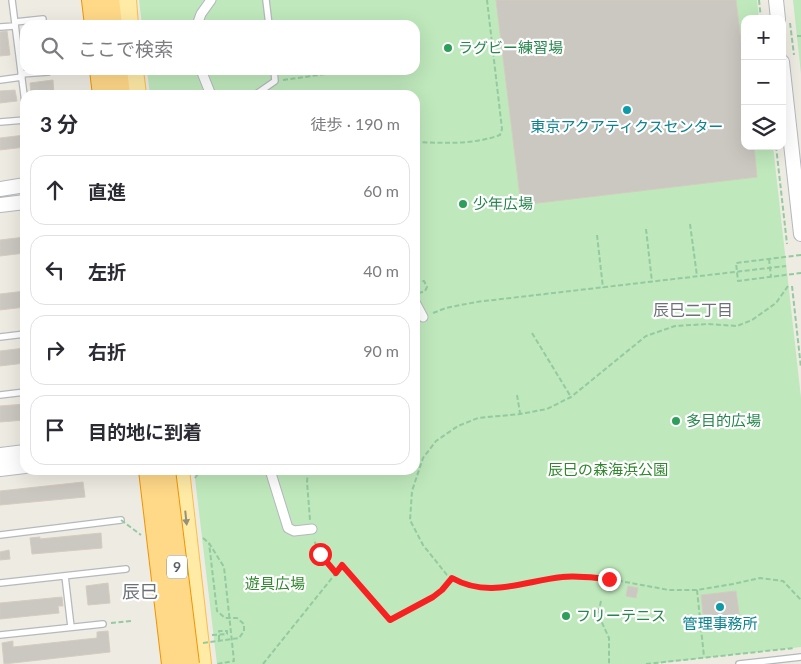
<!DOCTYPE html>
<html lang="ja">
<meta charset="utf-8">
<style>
:root{--surface:#fff;--page:#f2f2f3;--text:#2b2b33;--muted:#7c7c81;--line:#e1e1e2}
body{margin:0;font-family:Lato,"Noto Sans JP",sans-serif;background:var(--page);color:var(--text)}
.controls{position:absolute;right:15px;top:15px;display:grid;overflow:hidden;border-radius:10px;box-shadow:0 5px 20px #0002}
.controls button{width:45px;height:45px;display:grid;place-items:center;padding:0;border:0;border-bottom:1px solid var(--line);background:var(--surface);color:var(--text);font:25px sans-serif}
.stop{position:absolute;width:15px;height:15px;margin:-11px;border:4px solid #f62120;border-radius:50%;background:#fff}
.stop.end{background:#f62120;border-color:#fff;box-shadow:0 1px 5px #0008}
.list{margin:0;padding:0;list-style:none}
h2{display:flex;justify-content:space-between;align-items:center;height:65px;margin:0;padding:0 20px;font-size:21px}
h2 small{font-size:16px;font-weight:400;color:var(--muted)}
.list li{display:grid;grid-template-columns:32px 1fr auto;gap:15px;align-items:center;box-sizing:border-box;height:70px;margin:0 10px 10px;padding:0 10px;border:1px solid var(--line);border-radius:15px}
.list b{display:block;font-size:19px;white-space:nowrap}
.list em{font-size:16px;font-style:normal;color:var(--muted)}
.icon{flex:none;width:28px;height:28px;fill:none;stroke:currentColor;stroke-width:2;stroke-linecap:round;stroke-linejoin:round}
.map{position:relative;flex:none;width:801px;height:664px;overflow:hidden}
.search{position:absolute;background:var(--surface);box-shadow:0 5px 20px #0002;left:20px;top:20px;width:400px;height:55px;display:flex;align-items:center;gap:12px;box-sizing:border-box;padding:0 18px;border-radius:15px;color:var(--muted);font-size:19px}
.panel{position:absolute;background:var(--surface);box-shadow:0 5px 20px #0002;left:20px;top:90px;width:400px;height:385px;border-radius:15px}
.map>svg:first-child{display:block}
</style>
<div class="map">
<svg width="801" height="664" viewBox="0 0 801 664">
<rect width="100%" height="100%" fill="#eeebe2"/>
<path fill="#bfe8bc" d="M139 0H757L759 19H745V146H773L801 398V647L652 664H217L194 470H415V95H150L147 70H415V25H142Z
M793 0H801V74Z"/>
<path fill="#cbc7c1" stroke="#d4ccc0" d="M496 0H736L745 74V146H754L757 177 521 205Z
M7 31 10 55 0 56V32Z
M53 80 54 95H31L30 83Z
M15 90 17 101 0 103V91Z
M25 135V147L0 150V138Z
M25 237V253L0 256V240Z
M25 291V307L0 310V294Z
M25 348V363L0 366V351Z
M25 404V420L0 422V406Z
M83 482 85 497 0 505V491Z
M101 533 102 548 32 554 30 538 40 537V539Z
M9 550 10 559 0 560V552Z
M108 583 110 603 88 605 86 586Z
M628 586 638 588 636 598 626 596Z
M736 591 740 620 704 623 701 595Z
M62 597 63 606H58L59 613 0 619V603Z
M108 631 110 652 4 664 2 643 13 641V647L97 638V632Z"/>
<g fill="none" stroke-linecap="round" stroke-linejoin="round">
<g stroke="#b5b9bd" stroke-width="8">
<path id="service" d="M12 0 25 103
M266 0 269 25
M15 22 43 19
M0 27 15 26
M21 74 48 72
M0 80 22 77
M255 95 275 81 274 70
M0 122 25 120
M0 337 25 334
M0 395 25 392
M0 535 121 520
M65 576 71 627
M0 583 126 569
M0 635 103 624
M739 664 801 657"/>
</g>
<g stroke="#b5b9bd" stroke-width="11">
<path id="pedestrian" d="M197 25 201 14 211 0
M201 70 211 95
M415 302 423 317
M270 470 288 528 294 531 312 529"/>
</g>
<g stroke="#b5b9bd" stroke-width="16">
<path id="tertiary" d="M776 0 778 19
M782 62 801 234
M0 189 25 185
M0 205 25 202
M0 455 25 452
M0 469 25 466"/>
</g>
<g stroke="#fcbe4d" stroke-width="20">
<path id="primary" d="M127 0 129 25
M134 70 137 95
M180 470 202 664"/>
</g>
<g stroke="#f09400" stroke-width="22">
<path id="motorway" d="M92 0 95 25
M109 0 112 25
M100 70 103 95
M117 70 120 95"/>
</g>
<path stroke="#94caa0" stroke-width="2" stroke-dasharray="5 2.5" stroke-linecap="butt" d="M759 0 761 19
M790 23 794 55
M797 36H801
M283 80 326 74
M415 142C443 143 473 145 500 135L502 129 487 0
M776 146 787 244
M690 224 697 276
M646 229 652 282
M597 235 603 288
M415 282 419 281H424L427 287 425 291 419 293
M788 286 776 303 752 320 737 326 708 324 675 326 646 336 571 397 547 409 520 414 478 418 458 426 436 441 423 458 412 491 410 520 423 545 447 575 462 584 486 589 503 588 564 576 609 579 669 590H697L733 584 760 578 783 581 801 600
M792 286 801 368
M433 313 446 308 476 302 786 266
M532 333 571 397
M517 395 520 413
M126 470 133 474
M308 470 307 482 310 520
M195 478 201 470
M203 538 209 543 224 567 234 661 217 664
M336 573 342 565 390 620 433 597 442 590 452 579
M697 590 704 657
M601 601 598 614 609 638V664
M111 623 131 621
M212 635 227 634V631H219V641
M263 664 336 573C327 563 317 553 314 539
M646 664 794 648"/>
<use href="#service" stroke="#fff" stroke-width="5.5"/>
<use href="#pedestrian" stroke="#fff" stroke-width="9"/>
<use href="#tertiary" stroke="#fff" stroke-width="14"/>
<use href="#primary" stroke="#ffeaa6" stroke-width="18"/>
<use href="#motorway" stroke="#ffd888" stroke-width="20"/>
<g stroke="#f09400" stroke-width="22" stroke-linecap="butt">
<path id="motorway-bridge" d="M149 470 172 664
M165 470 189 664"/>
</g>
<path stroke="#94caa0" stroke-width="2" stroke-dasharray="5 2.5" stroke-linecap="butt" d="M801 255 736 263 738 281 801 273
M769 259 771 277
M121 520 141 535
M203 643 239 638 244 631V624L237 618H225L217 611 209 543"/>
<use href="#motorway-bridge" stroke="#ffd888" stroke-width="20"/>
</g>
<defs><path id="oneway-solid" d="M-6-.8H1V-3.2L6.5 0L1 3.2V.8H-6Z" transform="scale(1.25)"/></defs>
<use fill="#94907b" href="#oneway-solid" transform="translate(186 518) rotate(84)"/>
<g fill="none" stroke-linecap="round" stroke-linejoin="round">
<path stroke="#f62120" stroke-width="6" d="M320 554 336 573 342 565 390 620 433 597 442 590 452 578C489 599 524 581 562 577 577 575 595 578 609 579"/>
</g>
<g fill="#2e9e5b" stroke="#fff" stroke-width="2">
<circle cx="448" cy="48" r="5"/>
<circle cx="463" cy="204" r="5"/>
<circle cx="676" cy="421" r="5"/>
<circle cx="566" cy="616" r="5"/>
</g>
<g fill="#0f9aa8" stroke="#fff" stroke-width="2">
<circle cx="627" cy="110" r="5"/>
<circle cx="720" cy="607" r="5"/>
</g>
<g text-anchor="middle" stroke-width="4.5" stroke-linejoin="round" paint-order="stroke">
<rect fill="#fff" stroke="#8c8f92" stroke-width="1" x="167" y="555.5" width="20" height="23" rx="4"/>
<g font-size="14" font-weight="bold" fill="#5a5f64">
<text x="177" y="572">9</text>
</g>
<g font-size="15" fill="#27864d" stroke="#fff" text-anchor="start">
<text x="458" y="53">ラグビー練習場</text>
<text x="473" y="209">少年広場</text>
<text x="686" y="426">多目的広場</text>
<text x="576" y="621">フリーテニス</text>
</g>
<g font-size="15" fill="#0d838f" stroke="#fff">
<text x="627" y="132">東京アクアティクスセンター</text>
<text x="720" y="629">管理事務所</text>
</g>
<g font-size="15" fill="#30872e" stroke="#fff">
<text x="608" y="475">辰巳の森海浜公園</text>
<text x="275" y="589">遊具広場</text>
</g>
<g font-size="16" fill="#6b7176" stroke="#fff">
<text x="693" y="316">辰巳二丁目</text>
</g>
<g font-size="18" fill="#6b7176" stroke="#fff">
<text x="140" y="598">辰巳</text>
</g>
</g>
</svg>
<div class="controls">
<button>+</button>
<button>−</button>
<button><svg class="icon" aria-label="layers" viewBox="0 0 24 24"><path d="M12 4l9 5-9 5-9-5zM3 14l9 5 9-5"/></svg></button>
</div>
<div class="stop" style="left:320px;top:554px"></div>
<div class="stop end" style="left:609px;top:579px"></div>
<div class="search"><svg class="icon" aria-label="search" viewBox="0 0 24 24"><circle cx="10" cy="10" r="6"/><path d="M15 15l6 6"/></svg>ここで検索</div>
<section class="panel">
<h2>3 分<small>徒歩 · 190 m</small></h2>
<ul class="list">
<li><svg class="icon" aria-label="ahead" viewBox="0 0 24 24"><path d="M12 20V5M6 11l6-6 6 6"/></svg><div><b>直進</b></div><em>60 m</em></li>
<li><svg class="icon" aria-label="left" viewBox="0 0 24 24"><path d="M17 20v-9H6M10 6l-5 5 5 5"/></svg><div><b>左折</b></div><em>40 m</em></li>
<li><svg class="icon" aria-label="right" viewBox="0 0 24 24"><path d="M7 20v-9h11M14 6l5 5-5 5"/></svg><div><b>右折</b></div><em>90 m</em></li>
<li><svg class="icon" aria-label="arrive" viewBox="0 0 24 24"><path d="M6 21V4h12l-3 4 3 4H6"/></svg><div><b>目的地に到着</b></div></li>
</ul>
</section>
</div>
